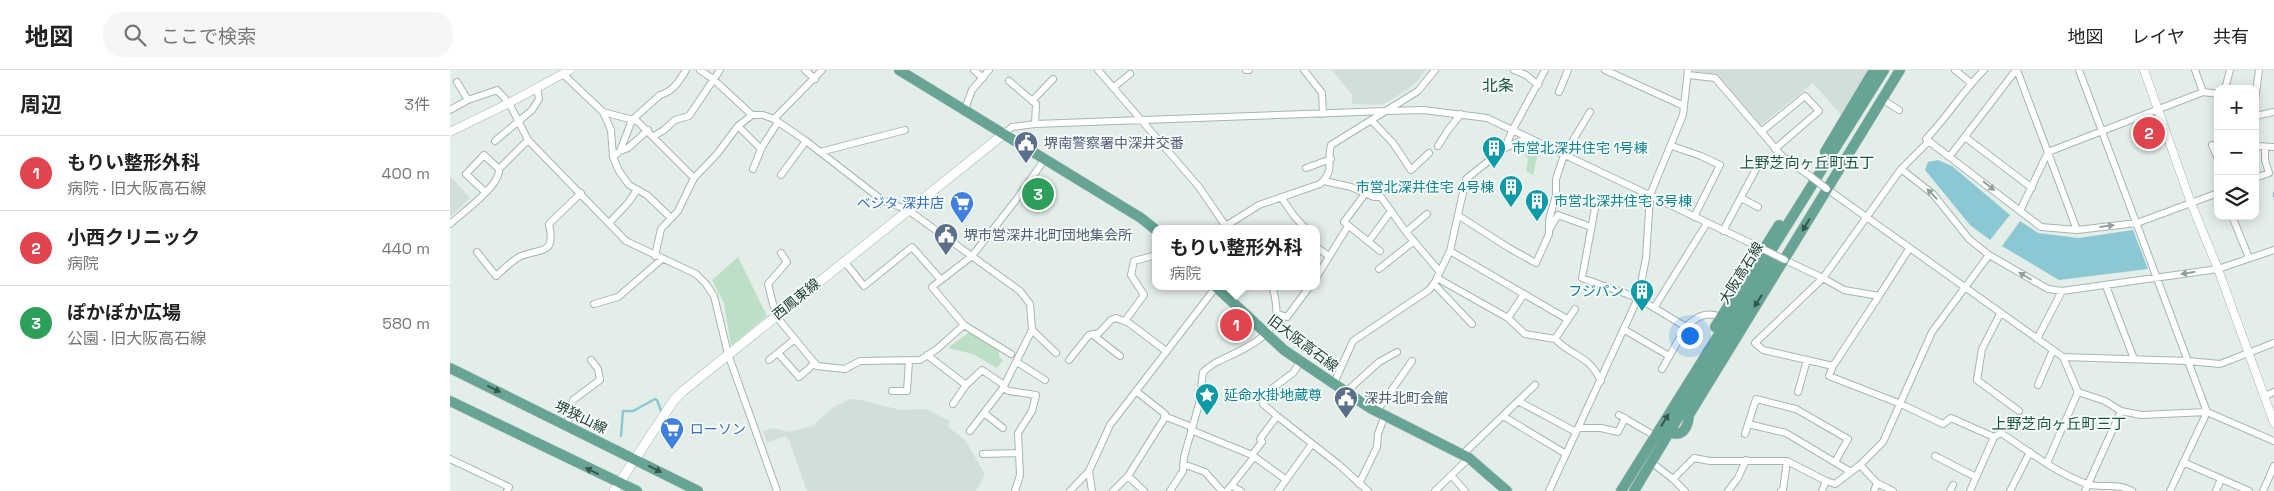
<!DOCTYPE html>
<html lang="ja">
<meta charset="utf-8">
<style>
:root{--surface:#fff;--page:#f6f6f6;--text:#222;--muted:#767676;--line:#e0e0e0;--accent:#814d3b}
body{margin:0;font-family:"Space Grotesk","Noto Sans JP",sans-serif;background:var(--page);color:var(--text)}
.controls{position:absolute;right:15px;top:15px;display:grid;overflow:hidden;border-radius:10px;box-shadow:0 2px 12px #0003}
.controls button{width:45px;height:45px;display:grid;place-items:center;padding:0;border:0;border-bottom:1px solid var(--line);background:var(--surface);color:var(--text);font:25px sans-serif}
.you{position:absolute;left:1239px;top:265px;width:18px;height:18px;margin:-12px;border:4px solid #fff;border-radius:50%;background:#1a73e8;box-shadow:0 0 0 8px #1a73e833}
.badge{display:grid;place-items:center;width:32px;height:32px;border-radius:50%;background:var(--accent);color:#fff;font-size:16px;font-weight:700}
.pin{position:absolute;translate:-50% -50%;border:2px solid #fff;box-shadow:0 1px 5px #0006}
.popup{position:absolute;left:702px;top:155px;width:168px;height:65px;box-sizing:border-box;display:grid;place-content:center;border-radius:10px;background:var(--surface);filter:drop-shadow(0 1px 4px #0005);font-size:16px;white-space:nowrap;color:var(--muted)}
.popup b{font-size:19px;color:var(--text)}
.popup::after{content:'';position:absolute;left:50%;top:100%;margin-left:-10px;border:10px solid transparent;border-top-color:var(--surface)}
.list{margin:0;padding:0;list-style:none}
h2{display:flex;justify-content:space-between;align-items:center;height:65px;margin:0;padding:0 20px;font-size:21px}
h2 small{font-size:16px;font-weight:400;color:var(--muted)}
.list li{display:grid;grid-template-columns:32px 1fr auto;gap:15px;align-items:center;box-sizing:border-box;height:75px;padding:0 20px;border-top:1px solid var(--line)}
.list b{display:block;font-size:19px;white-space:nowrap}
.list p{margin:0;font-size:16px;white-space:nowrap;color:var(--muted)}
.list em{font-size:16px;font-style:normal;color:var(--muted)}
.icon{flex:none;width:28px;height:28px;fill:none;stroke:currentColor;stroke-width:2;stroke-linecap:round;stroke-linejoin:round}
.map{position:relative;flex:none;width:1824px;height:421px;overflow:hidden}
header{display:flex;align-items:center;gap:30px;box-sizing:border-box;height:70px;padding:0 25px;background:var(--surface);border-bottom:1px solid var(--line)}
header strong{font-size:24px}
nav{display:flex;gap:28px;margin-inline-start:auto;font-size:18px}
.search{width:350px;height:45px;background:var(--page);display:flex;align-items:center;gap:12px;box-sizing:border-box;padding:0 18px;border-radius:20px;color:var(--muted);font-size:19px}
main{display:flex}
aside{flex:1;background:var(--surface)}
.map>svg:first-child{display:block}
</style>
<header>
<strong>地図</strong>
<div class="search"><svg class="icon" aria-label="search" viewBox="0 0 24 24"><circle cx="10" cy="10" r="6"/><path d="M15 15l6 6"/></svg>ここで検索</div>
<nav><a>地図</a><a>レイヤ</a><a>共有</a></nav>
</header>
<main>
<aside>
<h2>周辺<small>3件</small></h2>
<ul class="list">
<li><span class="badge" style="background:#e0444e">1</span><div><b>もりい整形外科</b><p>病院 · 旧大阪高石線</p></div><em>400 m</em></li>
<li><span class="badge" style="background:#e0444e">2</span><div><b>小西クリニック</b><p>病院</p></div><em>440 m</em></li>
<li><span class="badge" style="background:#2e9e5b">3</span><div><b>ぽかぽか広場</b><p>公園 · 旧大阪高石線</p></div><em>580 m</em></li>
</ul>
</aside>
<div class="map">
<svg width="1824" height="421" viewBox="0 0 1824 421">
<rect width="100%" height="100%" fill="#e4eee9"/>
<path fill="#d2ded8" d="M882 0H975L967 12 957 20 932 35 902 34V25Z
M1243 0H1418L1391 45 1363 13 1311 55 1266 4 1245 3Z
M0 106 20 128 0 147Z
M401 329 411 330 450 340 475 339 500 351 498 357 515 370 535 404 526 421H357L339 370 335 366 317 373 313 361 323 358 339 362 363 356 382 338Z"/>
<path fill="#bcdfc6" d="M1079 75 1089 79 1083 105 1076 101 1078 89 1071 78Z
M587 111C599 124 604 125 593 140L575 128Z
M288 187 317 246 281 276 274 233 262 210Z
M521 261 549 280V287L553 290 547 298 523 284 498 278Z"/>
<path fill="#8bc8d3" d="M1488 90 1502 96 1560 145 1540 170 1520 155 1475 100 1478 92Z
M1570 151 1588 163 1629 168 1683 160 1698 199 1609 210 1552 176Z"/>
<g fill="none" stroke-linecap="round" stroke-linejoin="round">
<path stroke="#8bc8d3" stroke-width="2.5" d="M1824 123V126
M171 366 173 341H183L205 329 207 330 211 341"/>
<g stroke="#a6b6b0" stroke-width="8">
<path id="minor" d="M250 0 263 9 302 45
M355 0 365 9
M524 0 533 8
M648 0 749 117 777 158
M796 0H799
M854 0 872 23 873 44
M1064 0 1076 5 1088 15
M1155 0 1234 36
M1505 0 1521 13
M1534 0C1513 21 1497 47 1476 69L1591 157 1627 160 1687 153 1768 123
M1567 0 1627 160
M1629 0 1757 342 1720 421
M113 4 153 42 187 51 244 108
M1238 5 1265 8 1332 86 1360 106
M559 11 586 34 585 54
M7 12 18 30
M664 17 680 4
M1775 19 1780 0
M1109 22 1118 0
M1753 22 1768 24
M1432 29 1449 40
M582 31 603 9
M1805 31 1809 0
M515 39 522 20 539 0
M0 40 18 30 47 20 59 33 78 70 49 99C51 115 12 143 0 154
M153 42 161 60 163 87 169 101 179 115 197 125 221 148
M1805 46 1824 42
M324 49 372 0
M922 51 943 73 961 100 979 83
M288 56 311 79
M1311 62 1355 26 1369 41 1325 79
M555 63 562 57 585 54 936 41 973 40 1037 48 1313 179
M204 66 214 60 225 50 239 46 270 0
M1515 67 1582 118
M78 70 176 171 246 204 256 214 264 226 278 284 327 421
M45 71 82 40 89 29 87 18
M1762 75 1768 89
M988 76 998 60 1011 44
M1222 76 1251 86 1270 95 1244 147
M1806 76 1824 77
M1055 78 1062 61 1095 0
M170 81 178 78 198 60
M370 82 455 60
M1500 86 1566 0
M163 87 170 81 182 50 210 25C223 22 229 11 236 0
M856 98 881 89
M303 99 312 77 328 52
M1451 99 1483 124 1519 169 1539 185 1598 219 1612 221 1768 199 1824 180
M331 105 356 71
M1805 108 1819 103 1815 90V77
M874 111 901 117 924 127H931L956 162 990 202
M1377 119 1613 287 1628 322 1597 393
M35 122 16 104 34 85 49 99
M915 124 894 152 930 181
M831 127 844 146 856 159
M1291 128 1308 137
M1145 138 1132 208 1188 228 1236 257C1247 246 1257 241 1271 247
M1570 141 1598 82 1753 22 1745 0
M1009 146 1059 178 1086 193 1099 164V150L1106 125V109L1114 85 1140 42
M1782 146 1799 188
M159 153 178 133 187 120
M771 159 809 135 870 114C886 99 876 92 881 75L968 21 985 0
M1099 160 1108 145 1141 157
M1273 161 1306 99
M956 162 977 144
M919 171 941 141
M866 177 879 186
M1000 181 1117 249
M27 182 46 206C53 200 62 190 71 186 92 178 106 185 99 154L131 123
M331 183 337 192 318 214 326 246 367 296 395 299 410 291 470 290 487 279 514 255
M205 186 211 159 228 141 244 108 267 84 288 56 302 45H313L324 49 356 71 432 130 458 140 570 221 580 234 582 260 606 283
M1335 190 1373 208 1451 99 1479 71
M394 191 414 216 462 177 491 210
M929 199 964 171
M866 208 898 156
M987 208 1058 248 1075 264 1105 269 1125 239
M1373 208 1394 220 1429 226 1383 296 1313 280 1305 273Z
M984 214 1022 254
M1656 216 1684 289
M1429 226 1459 179
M144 234 168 227 212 189
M1204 238 1257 153
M828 244 837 247 860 216
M1550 244 1532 279 1527 310 1569 341
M1058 248 1074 224
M675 251 694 225 681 205 684 191 706 185
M1175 260 1219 286
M643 265 670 286
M1105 269C1124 288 1138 284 1151 311
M1587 269 1612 221
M328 283 349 307 365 293
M561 284 514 255 482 217 522 186 566 130 595 89
M477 285 516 315
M1613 287 1738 291 1770 294 1824 273
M319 290 345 269
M619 290 639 265 649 263 661 250 666 248 679 253 716 281
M567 292 595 310
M1383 296 1379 306 1451 334 1493 354 1501 348 1544 367
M1212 299 1236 257
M884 313 903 271 955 236 979 220 985 212 1000 181 1016 109 1055 78 1077 68
M1588 315 1603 280
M553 318 559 321 586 325 582 341 568 363 570 405 565 421
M442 321H457L459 291
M896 322 929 292 947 282
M1348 322 1357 290
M1628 322 1655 331 1671 341 1691 345 1757 342 1824 371
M1815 326 1824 322
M1068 331 1126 362
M503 334 516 315 532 300 554 315
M927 341 962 291
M534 343 553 358
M1169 345 1205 366
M714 346 742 357
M827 346 813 334 820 320 843 303 851 291
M1053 346 1116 384
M1298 354 1336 363 1401 402
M117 355 123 330 150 310 148 299 141 290
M1128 358H1151L1168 362 1175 348
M741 360 802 385 835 409
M520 361 553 318 582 260
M1295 364 1306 329 1346 339 1398 369 1385 392
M533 384 568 383
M1013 384 1085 315
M802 385 812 372 810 369 827 346 888 394 918 421
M1485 386 1526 407
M0 389 59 417 57 421
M1201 392 1223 409 1244 388 1260 391H1337L1376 411 1385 414 1410 395 1433 372 1482 262 1539 185
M1733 392 1799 421
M733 394 755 402 772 421
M1410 395 1427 413 1443 421
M639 401 642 421
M678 406 694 421
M1002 406 1015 421
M1223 409 1235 421
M909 414 927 377 928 364 935 345
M782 416 791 421
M620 421 639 401 660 355 766 217
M663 421 678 406 714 349 715 344 686 321
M720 421 733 401 734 387 749 334 753 302C758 298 763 293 769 291 791 280 831 266 826 235 825 228 825 221 821 216
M777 421 804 387
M828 421 862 374
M985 421 1019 388
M1099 421 1188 228 1196 188 1200 125 1233 45 1238 0
M1278 421 1288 408 1296 390
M1331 421 1333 420 1337 391
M1372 421 1376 411
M1424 421 1427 413
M1500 421 1503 415
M1520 421 1544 367 1551 363C1578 381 1607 403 1637 414 1652 419 1665 412 1682 421
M1560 421 1580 382
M1635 421 1671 341
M1766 421 1771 409
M1813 421 1824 396"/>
</g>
<g stroke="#a6b6b0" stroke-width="9">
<path id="tertiary" d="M1694 0 1741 133 1768 199 1824 353
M0 62 59 33 120 0"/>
</g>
<g stroke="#a2bab1" stroke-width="10">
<path id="secondary" d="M164 421 224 330 233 321 555 63"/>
</g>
<g stroke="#c1cac7" stroke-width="11">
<path id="primary" d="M449 0 691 148 706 160
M1375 82 1424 0
M765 216 834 280 920 338 1019 388 1057 421
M1265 257 1329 155
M0 298 248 421
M0 331 187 421
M1219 362C1233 368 1238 357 1239 345L1450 0
M1171 421 1434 0
M1184 421 1323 190"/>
</g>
<use href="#minor" stroke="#fff" stroke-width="6"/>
<use href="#tertiary" stroke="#fff" stroke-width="8"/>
<use href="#secondary" stroke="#fff" stroke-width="9"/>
<use href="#primary" stroke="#67a495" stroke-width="10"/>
<g stroke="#a6b6b0" stroke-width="8" stroke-linecap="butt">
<path id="minor-bridge" d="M1360 106 1377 119
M1313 179 1335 190"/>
</g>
<use href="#minor-bridge" stroke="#fff" stroke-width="6"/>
</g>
<defs><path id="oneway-solid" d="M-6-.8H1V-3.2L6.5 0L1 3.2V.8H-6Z" transform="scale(1.25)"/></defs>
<g fill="#90a09c">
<use href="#oneway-solid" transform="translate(1539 116) rotate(38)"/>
<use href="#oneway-solid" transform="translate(1482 124) rotate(-134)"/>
<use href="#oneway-solid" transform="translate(1657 156) rotate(-7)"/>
<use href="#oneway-solid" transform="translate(1738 203) rotate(171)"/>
<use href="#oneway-solid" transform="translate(1575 206) rotate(-150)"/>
</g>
<g fill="#33594f">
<use href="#oneway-solid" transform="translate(1356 155) rotate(121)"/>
<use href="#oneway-solid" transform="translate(1308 231) rotate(122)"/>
<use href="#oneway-solid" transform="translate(44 319) rotate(26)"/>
<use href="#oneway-solid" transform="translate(1215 350) rotate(-58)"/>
<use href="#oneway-solid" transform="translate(205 399) rotate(27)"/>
<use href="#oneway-solid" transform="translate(142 401) rotate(-154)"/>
</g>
<defs>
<g id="civic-pin" transform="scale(1.25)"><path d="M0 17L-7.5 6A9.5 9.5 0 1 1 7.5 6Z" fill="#5c6f8a" stroke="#f4faf7"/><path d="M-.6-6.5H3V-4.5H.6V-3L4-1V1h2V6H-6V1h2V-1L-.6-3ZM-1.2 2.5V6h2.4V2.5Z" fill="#fff"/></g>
<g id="building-pin" transform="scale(1.25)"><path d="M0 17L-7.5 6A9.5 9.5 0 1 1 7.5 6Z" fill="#0f9aa8" stroke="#f4faf7"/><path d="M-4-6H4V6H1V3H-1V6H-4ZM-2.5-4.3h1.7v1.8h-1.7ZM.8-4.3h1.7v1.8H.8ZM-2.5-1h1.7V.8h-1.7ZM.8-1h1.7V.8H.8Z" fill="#fff"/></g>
<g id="supermarket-pin" transform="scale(1.25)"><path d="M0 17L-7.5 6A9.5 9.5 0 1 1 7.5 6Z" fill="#3f7fe0" stroke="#f4faf7"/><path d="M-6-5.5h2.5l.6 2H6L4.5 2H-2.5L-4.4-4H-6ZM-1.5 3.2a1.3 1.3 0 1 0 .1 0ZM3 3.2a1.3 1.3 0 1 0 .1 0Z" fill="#fff"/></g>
<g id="sight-pin" transform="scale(1.25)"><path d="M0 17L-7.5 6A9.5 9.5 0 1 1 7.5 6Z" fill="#0f9aa8" stroke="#f4faf7"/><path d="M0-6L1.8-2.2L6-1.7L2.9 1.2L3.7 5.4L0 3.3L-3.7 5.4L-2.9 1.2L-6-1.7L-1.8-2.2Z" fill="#fff"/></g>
</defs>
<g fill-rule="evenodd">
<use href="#civic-pin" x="576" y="73"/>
<use href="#building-pin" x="1044" y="78"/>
<use href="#building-pin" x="1061" y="117"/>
<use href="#building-pin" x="1087" y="131"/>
<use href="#supermarket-pin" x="512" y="133"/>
<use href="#civic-pin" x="496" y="165"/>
<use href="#building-pin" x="1192" y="221"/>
<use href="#sight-pin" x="757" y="325"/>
<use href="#civic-pin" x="896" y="328"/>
<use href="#supermarket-pin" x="222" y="359"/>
</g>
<g text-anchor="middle" stroke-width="4" stroke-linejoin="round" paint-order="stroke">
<g font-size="14" fill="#4e5e75" stroke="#f4faf7" text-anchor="start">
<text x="594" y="78">堺南警察署中深井交番</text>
<text x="514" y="170">堺市営深井北町団地集会所</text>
<text x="914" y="333">深井北町会館</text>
</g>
<g font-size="14" fill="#0d838f" stroke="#f4faf7" text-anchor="start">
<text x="1062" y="83">市営北深井住宅 1号棟</text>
<text x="1044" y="122" text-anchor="end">市営北深井住宅 4号棟</text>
<text x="1104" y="136">市営北深井住宅 3号棟</text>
<text x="1174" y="226" text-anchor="end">フジパン</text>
<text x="774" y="330">延命水掛地蔵尊</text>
</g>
<g font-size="14" fill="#366cbe" stroke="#f4faf7" text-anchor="end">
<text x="494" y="138">ベジタ 深井店</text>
<text x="240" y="364" text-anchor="start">ローソン</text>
</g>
<g font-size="14" fill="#224038" stroke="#f4faf7">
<text transform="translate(1291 203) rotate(-58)" y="5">大阪高石線</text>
<text transform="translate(346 229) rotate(-39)" y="5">西鳳東線</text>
<text transform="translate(853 273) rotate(37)" y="5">旧大阪高石線</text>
<text transform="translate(131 347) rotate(26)" y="5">堺狭山線</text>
</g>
<g font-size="15" fill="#1e5346" stroke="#f4faf7">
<text x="1357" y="98">上野芝向ヶ丘町五丁</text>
<text x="1609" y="359">上野芝向ヶ丘町三丁</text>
</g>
<g font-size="16" fill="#1e5346" stroke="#f4faf7">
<text x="1048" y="21">北条</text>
</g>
</g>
</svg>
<div class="controls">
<button>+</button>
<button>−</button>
<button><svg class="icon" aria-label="layers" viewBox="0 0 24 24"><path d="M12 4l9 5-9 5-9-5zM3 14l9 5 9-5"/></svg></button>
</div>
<div class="you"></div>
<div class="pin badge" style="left:786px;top:255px;background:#e0444e">1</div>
<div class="popup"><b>もりい整形外科</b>病院</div>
<div class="pin badge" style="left:1699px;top:63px;background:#e0444e">2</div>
<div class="pin badge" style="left:588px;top:124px;background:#2e9e5b">3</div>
</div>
</main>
